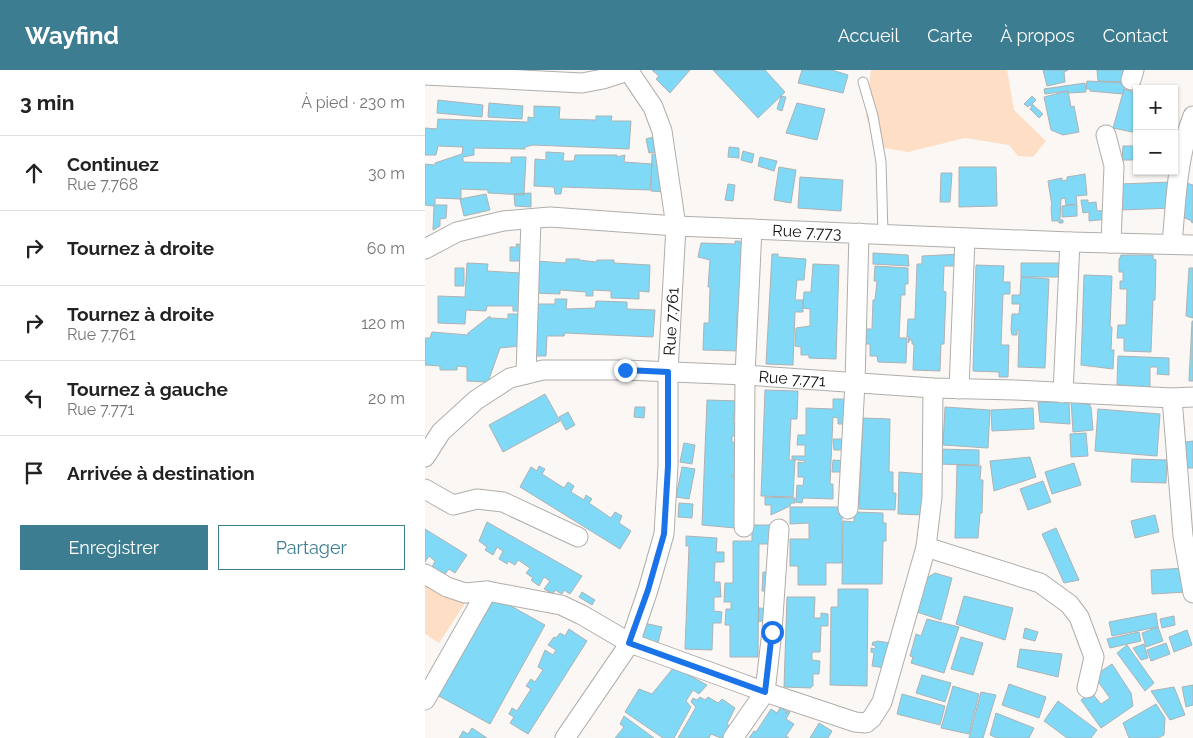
<!DOCTYPE html>
<html lang="fr">
<meta charset="utf-8">
<style>
:root{--surface:#fff;--page:#f6f6f6;--text:#222;--muted:#767676;--line:#e0e0e0;--accent:#3d7d91}
body{margin:0;font-family:Raleway,sans-serif;background:var(--page);color:var(--text)}
.controls{position:absolute;right:15px;top:15px;display:grid;overflow:hidden;border-radius:0px;box-shadow:0 1px 4px #0004}
.controls button{width:45px;height:45px;display:grid;place-items:center;padding:0;border:0;border-bottom:1px solid var(--line);background:var(--surface);color:var(--text);font:25px sans-serif}
.stop{position:absolute;width:15px;height:15px;margin:-11px;border:4px solid #1a73e8;border-radius:50%;background:#fff}
.stop.end{background:#1a73e8;border-color:#fff;box-shadow:0 1px 5px #0008}
.list{margin:0;padding:0;list-style:none}
h2{display:flex;justify-content:space-between;align-items:center;height:65px;margin:0;padding:0 20px;font-size:21px}
h2 small{font-size:16px;font-weight:400;color:var(--muted)}
.list li{display:grid;grid-template-columns:32px 1fr auto;gap:15px;align-items:center;box-sizing:border-box;height:75px;padding:0 20px;border-top:1px solid var(--line)}
.list b{display:block;font-size:19px;white-space:nowrap}
.list p{margin:0;font-size:16px;white-space:nowrap;color:var(--muted)}
.list em{font-size:16px;font-style:normal;color:var(--muted)}
.actions{display:flex;gap:10px;padding:15px 20px}
.actions a{flex:1;padding:11px 0;border:1px solid var(--accent);border-radius:0px;text-align:center;font-size:18px;color:var(--accent)}
.actions .main{background:var(--accent);color:#fff}
.icon{flex:none;width:28px;height:28px;fill:none;stroke:currentColor;stroke-width:2;stroke-linecap:round;stroke-linejoin:round}
.map{position:relative;flex:none;width:768px;height:668px;overflow:hidden}
header{display:flex;align-items:center;gap:30px;box-sizing:border-box;height:70px;padding:0 25px;background:var(--accent);color:#fff}
header strong{font-size:24px}
nav{display:flex;gap:28px;margin-inline-start:auto;font-size:18px}
main{display:flex}
aside{flex:1;background:var(--surface)}
.map>svg:first-child{display:block}
</style>
<header>
<strong>Wayfind</strong>
<nav><a>Accueil</a><a>Carte</a><a>À propos</a><a>Contact</a></nav>
</header>
<main>
<aside>
<h2>3 min<small>À pied · 230 m</small></h2>
<ul class="list">
<li><svg class="icon" aria-label="ahead" viewBox="0 0 24 24"><path d="M12 20V5M6 11l6-6 6 6"/></svg><div><b>Continuez</b><p>Rue 7.768</p></div><em>30 m</em></li>
<li><svg class="icon" aria-label="right" viewBox="0 0 24 24"><path d="M7 20v-9h11M14 6l5 5-5 5"/></svg><div><b>Tournez à droite</b></div><em>60 m</em></li>
<li><svg class="icon" aria-label="right" viewBox="0 0 24 24"><path d="M7 20v-9h11M14 6l5 5-5 5"/></svg><div><b>Tournez à droite</b><p>Rue 7.761</p></div><em>120 m</em></li>
<li><svg class="icon" aria-label="left" viewBox="0 0 24 24"><path d="M17 20v-9H6M10 6l-5 5 5 5"/></svg><div><b>Tournez à gauche</b><p>Rue 7.771</p></div><em>20 m</em></li>
<li><svg class="icon" aria-label="arrive" viewBox="0 0 24 24"><path d="M6 21V4h12l-3 4 3 4H6"/></svg><div><b>Arrivée à destination</b></div></li>
</ul>
<div class="actions"><a class="main">Enregistrer</a><a>Partager</a></div>
</aside>
<div class="map">
<svg width="768" height="668" viewBox="0 0 768 668">
<rect width="100%" height="100%" fill="#faf7f4"/>
<path fill="#fedec4" d="M446 0H582L589 40 621 71 608 87 593 86 584 75 540 68 483 82 454 77 441 47Z
M0 501 43 529 14 573 0 564Z"/>
<path fill="#80daf7" stroke="#aeb2b3" d="M227 0H265L245 23 231 9 234 6Z
M288 0H340L360 22 333 48Z
M377 0H407L423 5 418 23 373 13Z
M618 0H643L639 2 640 12 622 16Z
M672 0H700L699 12 673 11Z
M662 11 700 13 698 24 665 21V19H661Z
M660 13 661 22 643 23V21L620 24 619 19Z
M699 19 712 23V63L688 58Z
M643 21 646 37 649 36 654 62 638 65 626 60 619 27Z
M356 26 361 27 357 41 352 39Z
M607 26 611 30 607 34 618 44 614 48 605 39 607 36 605 35 603 37 599 34Z
M13 30 58 35 57 47 12 43Z
M64 33 98 36 97 49 63 47Z
M372 33 400 39 392 70 361 63Z
M109 36 135 37 134 49 171 50V46H187L186 51H206L204 79 108 75 100 77V79L49 78V85L38 87V92L86 93V87H101L99 125 63 123V120L36 119V129L10 128V135H22L21 148 15 149V156L8 160 9 136 0 135V94L10 95V93L37 84 38 77 13 76 11 85H0V58L12 59 13 49 103 52V47L109 48Z
M228 67 231 82 224 83 221 69Z
M698 76H712V90H697Z
M304 77 314 78V88L303 87Z
M318 81 329 84 327 93 316 90Z
M121 82 139 83 138 91H149L150 85H192V87L200 85 199 92 227 94 225 120 137 117 136 124H130L129 117 109 116 110 89 121 90Z
M227 84 240 85 239 122 226 121Z
M335 87 352 91 349 101 333 96Z
M354 97 371 100 366 133 349 130Z
M534 97H571L572 136 534 137Z
M516 103H527L525 132H515Z
M660 104 662 125 651 126 652 134 641 135 640 128 636 129 635 150H638V153H634V151H627L626 136H627L623 111 637 108V111L642 110V107Z
M375 107 418 110 416 141 373 138Z
M747 112 748 138 696 140 695 114Z
M758 112 768 115V153L766 152 767 151 753 145Z
M303 114 310 115 308 131 300 130Z
M106 123V137L90 136 89 124Z
M61 124 65 140 39 146 35 129Z
M656 130H663V133L671 132 672 141 682 140 683 149 664 151V142L658 143Z
M645 135H652V146L637 147V136Z
M310 171H315L316 174H324L320 243H312V266H316L315 281 278 280 279 253H284L285 217H283L285 190 273 187 276 173 310 174Z
M91 174 101 175V191H85V177H92Z
M448 183 483 185 484 196 448 194Z
M347 184H353V187L381 189 379 210H372L370 230H378V242H370L368 295 341 294Z
M536 184 535 196H519L518 221 521 222 519 274H516L515 301 488 300 489 274H487V270H485L483 273 484 267H482L483 249H490L492 194H497V186Z
M696 185H728V189L731 190 730 230H728L726 282 699 281V268H692L693 255H701L702 219H695V211H698V202H694V190Z
M141 189H154V190L171 192 172 190H189V193L225 195 224 222 214 221V229L186 228V221L168 220V226H161V222L135 220V224L108 223 110 191 141 193Z
M42 193 63 194 62 201 95 203 97 241H88V236H62L61 241 41 240 40 254 13 253V226L40 227Z
M596 193H636V207H596Z
M388 194 414 195 411 289 384 288V285H376V277L370 276 371 258 385 256V239L378 238 379 222H386Z
M551 195 579 196 578 212H585V224H578L576 275H584L583 307H574V302L548 301Z
M450 196 483 198V214H480V225H476L474 268H482L481 293 453 292 452 286H445V274H435V259H447L448 230H450L452 211H449Z
M30 198H39V216H30Z
M764 198H768V248L761 246Z
M659 205 687 206 685 257H687L686 280H689L688 299 656 295Z
M596 207 624 209 620 298 593 297 594 260H592V265H587L586 260 587 244H594L595 234H587V225H595Z
M130 229H142L141 239 170 238 171 231 202 232V239L230 240 228 267 140 263 139 266H122L121 286H109L111 234H130Z
M83 244H96L95 276 75 278 63 312 42 311V297L32 296V300H15V296L0 295V268H5L7 262 43 265V263L65 246V248L83 249Z
M767 251H768V311H764Z
M693 286 744 288V305L732 304 733 297H725V318L699 317V315H692Z
M340 320 373 321 372 349H366L364 390H370L368 427 336 426Z
M120 324 135 351 78 382 64 355Z
M408 329H424L425 354H413V348L408 347 405 414H408V429L378 428 377 433 371 432 372 415 378 416 379 407H373V392L379 393 380 391 367 389V386H380V375H372L373 365H381V338L408 339Z
M282 330 315 331V344L309 343 308 353 319 354 316 366H307V372L317 373 313 405H306V406H317L310 439V458L277 455Z
M646 330 659 331V334H665V337H666L668 360 648 362Z
M613 332H644L645 354 615 352Z
M210 337H220L219 348 209 347Z
M520 337 565 340 563 378 518 375Z
M608 338 609 359 567 361 566 340Z
M673 339 735 344 732 386 670 381Z
M143 342 150 355 141 360 134 347Z
M438 348 465 349 464 402H468V423H471L470 440 434 439Z
M661 363 663 386 646 387 645 364Z
M408 369H424V380H409Z
M768 371V398H763L760 374 761 372Z
M259 373 270 375 267 394 255 392Z
M512 379 554 380V395L511 394Z
M605 387 611 407 569 421 565 391Z
M707 389 742 390 741 413 706 412Z
M408 390 423 391 422 402H407Z
M649 393 656 415 627 424 620 402Z
M532 395 556 396 555 410H558L557 443H555L553 468H530Z
M114 396 120 399 117 404 139 418 143 412 149 416 146 422 159 430 161 425 167 429 164 433 186 448 190 442 197 446 194 453 206 461 195 479 95 417 106 397 112 401Z
M257 397 270 399 264 429 251 427Z
M474 402 500 404 499 445 473 444Z
M618 411 626 432 603 440 595 419Z
M340 427 370 428V433H366L365 436 346 445V435H340Z
M254 433 268 434 267 448 253 447Z
M365 437H417V493H401V515H373V496H365V469H384V453L365 454Z
M429 442 458 443V453H461V471H458L457 514H417L418 451 429 452Z
M730 445 734 462 710 468 706 451Z
M62 452 157 506 145 524 139 520 137 524 130 520 128 524 119 519 125 511 119 507 114 516 106 510 108 508 101 503 105 498 93 490 90 495 83 491 82 494 74 489 78 481 72 477 68 485 60 480 62 477 54 471Z
M327 455H349V474H334L333 587H305V555H300L301 539H306V532H299L300 513H308V471H327Z
M631 458 654 510 639 513 617 464Z
M0 459 42 485 30 503 24 499 20 504 14 501 13 503 6 499 10 491 4 486 0 492Z
M261 466 292 468 291 482H299V492H290L289 512H295L296 527H289V541L297 542 296 553H288L287 580 260 579 264 476H261Z
M761 498 762 522 727 524 726 500Z
M338 502 349 503V521H337Z
M510 503 527 508 516 550 489 541 498 510Z
M413 519H443L442 616 405 615 406 537H413Z
M157 522 170 530 167 535 154 527Z
M68 526 120 555 65 654 12 625Z
M539 526 588 538 580 570 531 554Z
M362 527H390L389 548H396V543L403 544V556H396L395 582H387V590L395 591 394 604H388V616H386V618L359 617Z
M334 538 347 539V552L333 551Z
M731 543 733 557 687 566 684 552Z
M749 546 750 555 737 558 735 549Z
M502 549 534 557 519 603 486 593 488 587 485 586 491 564 496 566Z
M219 553 237 557 233 573 216 570Z
M733 557 738 571 721 577 717 563Z
M600 558 613 562 610 571 598 568Z
M144 559 162 571 103 664 85 653 89 647 84 644 87 638 92 641 106 619 101 616 106 609 110 612 118 600 113 597 120 580 128 585 131 580 123 575 129 567 131 568 135 563 140 566Z
M762 560 767 575 749 582 744 567Z
M714 562 716 571 685 578 682 569Z
M536 567 558 573 548 605 526 599Z
M452 571 465 573 460 598 447 596 449 583 446 582V578L450 579 451 576 447 575 448 572H451Z
M741 573 745 584 726 591 722 580Z
M719 574 723 588 716 590 708 578Z
M702 575 729 613 720 621 692 583Z
M595 579 637 584 633 607 592 597Z
M687 594 706 623 708 636 676 658 656 630 666 622 676 634 685 628 669 606Z
M249 597 282 615 274 624 268 620 261 631 266 637 249 668H238L200 642 214 619 227 624Z
M497 605 526 613 520 632 491 623Z
M584 614 621 627 614 648 577 635Z
M768 615V635L761 637 757 617Z
M528 616 554 624 544 664 516 658Z
M749 617 760 645 745 650 726 621Z
M556 622 571 625 558 668H544Z
M477 624 520 636 515 655 472 644Z
M275 627 280 630 283 627 293 633 297 629 310 638 302 654 309 659 303 668H296L286 664 284 668H253L271 637 266 632 268 628 272 630Z
M633 631 672 660 666 668H642L619 651Z
M731 634 740 648 739 665 733 668H704L698 653Z
M355 638 361 640V644L362 641 365 642 361 649 369 654 361 666 364 668H324L329 661 331 662 346 639 352 643Z
M571 643 609 658 604 668H572L565 665Z
M199 646 229 668H190L199 657 195 654Z
M394 653 407 661 403 668H385Z
M47 658 62 668H34L38 661 43 664Z"/>
<g fill="none" stroke-linecap="round" stroke-linejoin="round">
<g stroke="#b0aeab" stroke-width="11">
<path id="lane" d="M438 12 448 46 456 92 458 164"/>
</g>
<g stroke="#b0aeab" stroke-width="21">
<g id="street">
<path d="M0 5 157 13 178 9 203 1"/>
<path d="M706 10 709 0"/>
<path d="M681 65 689 96 686 173"/>
<path d="M747 174C751 131 752 86 768 46"/>
<path id="s1" d="M0 179 32 162 78 151 125 147 251 156 645 172 768 175"/>
<path d="M101 304 106 149"/>
<path d="M534 319 540 168"/>
<path d="M638 323 645 172"/>
<path d="M747 328 758 466 768 523"/>
<path id="s2" d="M0 387 16 362 51 330 85 308 118 300H200L320 305 508 318 590 320 747 328 768 327"/>
<path d="M0 419 28 435 52 429 78 432 153 467"/>
<path d="M423 439 430 313 434 163"/>
<path d="M319 457 320 305 327 159"/>
<path d="M501 477 615 513 644 534 654 547 669 587 662 618"/>
<path d="M0 504 22 517 40 523 62 521 136 535 157 545 205 573 340 622 430 652 441 653 447 648 457 632 501 477 507 427 508 318"/>
<path d="M0 630 62 521"/>
<path id="s3" d="M140 668 205 573 223 520 239 464 243 396V302L251 156 237 61 228 37 203 0"/>
<path d="M308 668 340 622 347 561 354 459"/>
</g>
</g>
<use href="#lane" stroke="#fff" stroke-width="9"/>
<use href="#street" stroke="#fff" stroke-width="19"/>
</g>
<g fill="none" stroke-linecap="round" stroke-linejoin="round">
<path stroke="#1a73e8" stroke-width="6" d="M200 300 243 302V396L239 464 223 520 204 573 340 622 347 562"/>
</g>
<g text-anchor="middle" stroke-width="4" stroke-linejoin="round" paint-order="stroke">
<g font-size="16" fill="#151413" stroke="#fff">
<text dy="6" stroke="none"><textPath href="#s1" startOffset="388">Rue 7.773</textPath></text>
<text dy="6" stroke="none"><textPath href="#s3" startOffset="442">Rue 7.761</textPath></text>
<text dy="6" stroke="none"><textPath href="#s2" startOffset="401">Rue 7.771</textPath></text>
</g>
</g>
</svg>
<div class="controls">
<button>+</button>
<button>−</button>
</div>
<div class="stop" style="left:347px;top:562px"></div>
<div class="stop end" style="left:200px;top:300px"></div>
</div>
</main>
